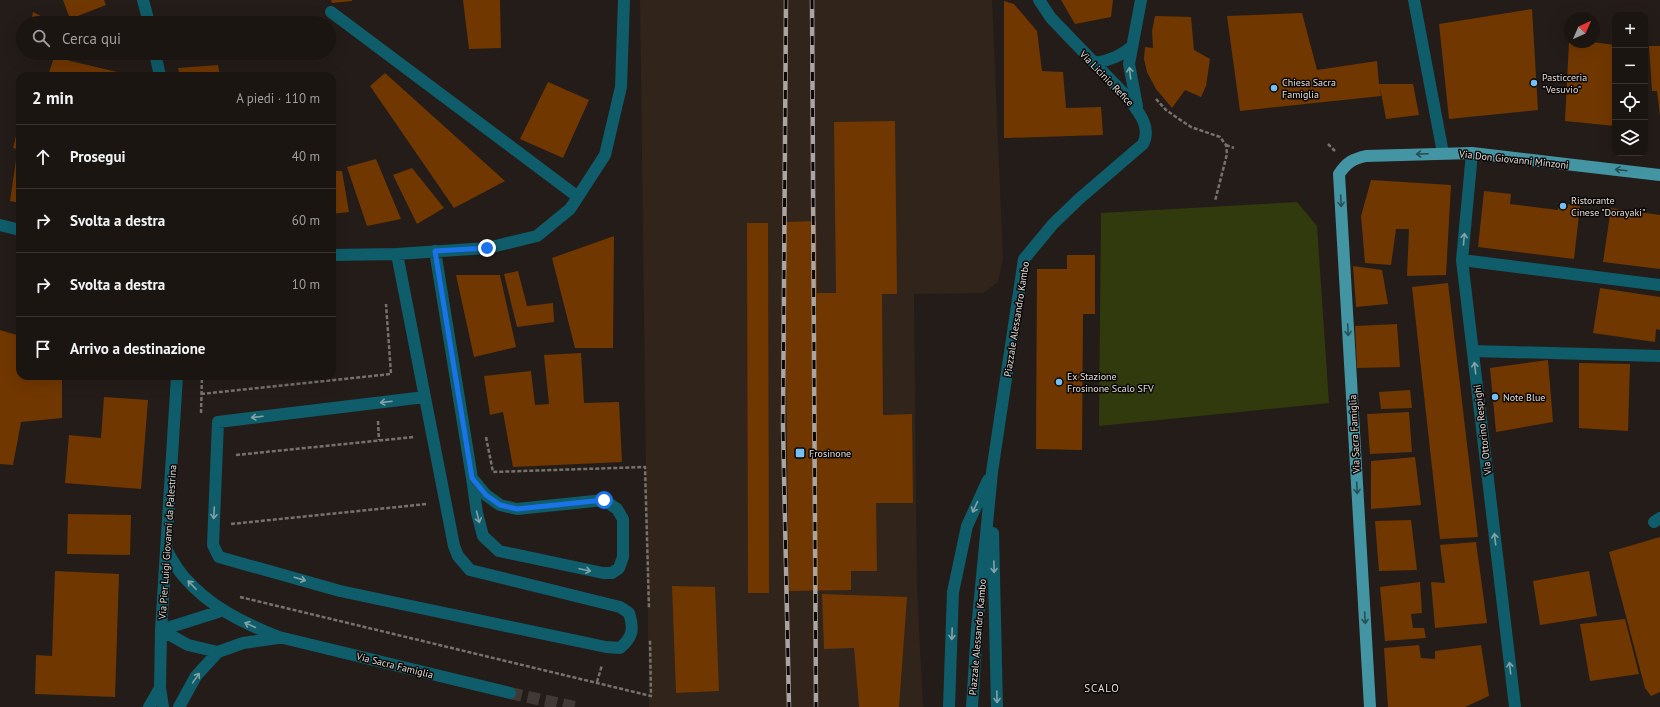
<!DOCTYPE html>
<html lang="it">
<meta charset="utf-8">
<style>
:root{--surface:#1b1512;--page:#282220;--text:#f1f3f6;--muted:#a09f9f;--line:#393432}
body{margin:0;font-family:"PT Sans",sans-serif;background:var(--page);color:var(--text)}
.controls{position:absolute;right:12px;top:12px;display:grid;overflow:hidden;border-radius:8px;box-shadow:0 4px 16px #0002}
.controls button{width:36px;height:36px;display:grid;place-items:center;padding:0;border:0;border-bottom:1px solid var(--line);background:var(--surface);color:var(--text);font:20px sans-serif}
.compass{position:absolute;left:1564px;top:12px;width:36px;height:36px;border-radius:50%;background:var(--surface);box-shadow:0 4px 16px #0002;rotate:45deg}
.stop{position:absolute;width:12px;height:12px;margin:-9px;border:3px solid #1a73e8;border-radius:50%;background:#fff}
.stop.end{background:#1a73e8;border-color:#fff;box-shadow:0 1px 4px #0008}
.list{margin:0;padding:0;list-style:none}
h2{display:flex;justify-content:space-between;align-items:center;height:52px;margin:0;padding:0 16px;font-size:17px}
h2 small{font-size:13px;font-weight:400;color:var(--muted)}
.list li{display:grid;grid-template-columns:26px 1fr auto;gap:12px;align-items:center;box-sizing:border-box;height:64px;padding:0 16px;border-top:1px solid var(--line)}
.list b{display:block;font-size:15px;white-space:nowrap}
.list em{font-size:13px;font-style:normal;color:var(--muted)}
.icon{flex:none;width:22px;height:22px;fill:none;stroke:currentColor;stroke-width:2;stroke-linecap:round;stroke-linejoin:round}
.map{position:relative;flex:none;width:1660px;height:707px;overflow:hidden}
.search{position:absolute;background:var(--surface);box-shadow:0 4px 16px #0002;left:16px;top:16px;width:320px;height:44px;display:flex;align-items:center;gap:10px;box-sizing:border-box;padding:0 14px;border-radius:22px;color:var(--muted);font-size:15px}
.panel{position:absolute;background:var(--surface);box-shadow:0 4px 16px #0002;left:16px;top:72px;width:320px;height:308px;border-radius:12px}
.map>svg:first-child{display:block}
</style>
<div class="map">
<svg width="1660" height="707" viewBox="0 0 1660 707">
<rect width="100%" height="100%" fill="#241c18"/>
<path fill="#31241b" d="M640 0H992L1003 259 998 282 983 293 914 294 917 588 923 707H649Z"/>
<path fill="#313a0d" d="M1297 202 1317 226 1329 403 1099 426 1101 213Z"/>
<path fill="#713701" d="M63 0H104L106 5 70 19Z
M331 0H352V1L332 3Z
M463 0H500L501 48 469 49Z
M1061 0H1113L1111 17 1075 24Z
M1004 1 1014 4 1037 31 1042 71 1063 72 1066 108 1101 107 1103 135 1004 138Z
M1532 9 1538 110 1449 119 1439 24Z
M33 12 54 23H31Z
M1302 13 1317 70 1377 61 1379 84H1413L1419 115 1386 119 1380 87 1381 96 1240 111 1227 16Z
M1155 16 1191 17 1194 50 1210 59 1206 86 1201 97 1185 90 1172 108 1156 89 1147 72 1144 59 1145 47 1153 48 1152 31Z
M1569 42H1592L1615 45V126L1565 121Z
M1649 46H1660V116L1657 91H1652Z
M54 57 117 72 116 76H48Z
M218 65 220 76H180L178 68Z
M385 73 505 181 454 208 370 86Z
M548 82 589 100 563 158 520 139Z
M895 121 897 294H882L883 415 912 414 913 503H876L877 571H851V590L789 591 784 222 816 221 817 293H836L834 122Z
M19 124H20V150L13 148Z
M376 159 401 219 367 226 347 167Z
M16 160H20V203L10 201Z
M412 168 444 208 417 224 393 175Z
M332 171H342L349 212 332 214Z
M1371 180 1451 185 1446 275 1407 276 1409 229H1396L1391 265 1365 263 1361 216Z
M1484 191 1511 194 1510 204 1558 210 1559 203 1580 206 1574 259 1478 247Z
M1611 208 1660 215V269L1603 262Z
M747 223H768L769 593H748Z
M614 236 613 348H575L552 258Z
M1067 255H1095V314H1083L1082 450 1036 449 1037 269H1067Z
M1353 266 1382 270 1388 304 1356 307Z
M518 271 527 306 553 303 554 322 517 327 504 274Z
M456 275H500L516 347 474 357Z
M19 280H20V333L16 332Z
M1448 283 1478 537 1440 539 1412 287Z
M1600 288 1660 297V330L1656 329 1655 342 1593 333Z
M1397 324 1400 367 1357 368 1355 326Z
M0 330 20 336V376H62V418L21 422 13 465 0 464Z
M581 353 584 403 619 402 622 462 513 467 503 412 490 415 484 376 531 371 535 405 549 404 544 355Z
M1548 360 1553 422 1496 432 1490 368Z
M1579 363 1630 364 1628 431 1579 428Z
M1410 390 1412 408 1381 409 1379 392Z
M104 397 148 400 141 489 65 483 69 435 101 438Z
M1409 412 1412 452 1370 454 1367 414Z
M1415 457 1421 505 1371 509V461Z
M68 514 131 515 130 555 67 554Z
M1411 520 1417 570 1379 571 1375 521Z
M1660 537V692L1651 696 1645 688 1609 552Z
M1476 542 1487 623 1435 628 1431 582 1445 583 1440 545Z
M55 571 119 574 115 697 35 694 36 655 52 656Z
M1589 571 1597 616 1540 625 1533 581Z
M1420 582 1422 613 1411 614 1413 628H1424L1426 638 1385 641 1380 587Z
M672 586 715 587 719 691 676 693Z
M822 594 907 597 899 707H859L854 648 824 649Z
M1625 619 1639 674 1590 681 1580 624Z
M1419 645 1421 658 1435 659V651L1481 645 1489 696 1465 707H1388L1384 648Z"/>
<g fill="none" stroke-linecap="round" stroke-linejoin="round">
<path stroke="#403935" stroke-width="12" stroke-dasharray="12 6" stroke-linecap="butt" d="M510 693 575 707"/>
<path stroke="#77716d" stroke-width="2.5" stroke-dasharray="4 2" stroke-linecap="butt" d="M1156 99 1166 110 1179 119 1191 127 1220 137 1226 145 1227 154 1215 201
M1328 144 1335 151
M1226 145 1234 148
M201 394 391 374 386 304
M201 413 202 376
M378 421 379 440
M486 437 493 472 645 467 649 609
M236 455 414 437
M231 524 427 504
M240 597 651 696 650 640
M597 682 602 665"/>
<path stroke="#0f5d6a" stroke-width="12" d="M143 0 149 23
M1414 0 1443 153
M331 12 578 197
M155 53 160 76
M1095 63C1108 61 1123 55 1132 46
M1137 106 1129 64 1141 0
M1472 153 1462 260 1515 707
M0 225 20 230
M435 251 472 478 477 513 483 536 499 551 603 573H612L619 568 623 557V519L617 509 604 500 517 509 500 505 486 495 472 478
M397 254 454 546 458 556 470 570 620 607 629 613C634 629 633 637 620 648L606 647 340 591 219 557 213 545 218 422 425 397
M332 255 397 254 487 248 537 236 570 209 605 155 621 87 624 0
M1462 260 1660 285
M1473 351 1660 356
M1654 522 1660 518
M993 533 997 707
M167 551C172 560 177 569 184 577 210 607 243 623 279 637L510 693
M161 630 221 611
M161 630 188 645 218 652
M149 707 160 688
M163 707 160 688 161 630 177 376
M179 707 196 676 218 652 243 643 278 638
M949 707 953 592 967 526 988 480
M972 707 977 629 992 472 1024 259 1053 224 1079 199 1143 144C1152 127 1138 111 1128 98L1051 18 1039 0"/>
<path stroke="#4395a4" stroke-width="12" d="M1370 707 1339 174C1347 162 1353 159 1366 156L1472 153 1660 175"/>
<g stroke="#aba5a1" stroke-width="4.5">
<path id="rail" d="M786 0 783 426 789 707
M812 0 816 707"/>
</g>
<use href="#rail" stroke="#0b0706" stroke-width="3" stroke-dasharray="9" stroke-linecap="butt"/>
</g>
<defs><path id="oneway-shaft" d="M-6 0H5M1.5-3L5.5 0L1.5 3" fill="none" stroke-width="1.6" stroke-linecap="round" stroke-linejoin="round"/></defs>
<g stroke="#82a3a6">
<use href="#oneway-shaft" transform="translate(1130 73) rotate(-97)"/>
<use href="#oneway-shaft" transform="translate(1464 239) rotate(-85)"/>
<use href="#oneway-shaft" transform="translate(1475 368) rotate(-97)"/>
<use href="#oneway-shaft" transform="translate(386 402) rotate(173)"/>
<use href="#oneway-shaft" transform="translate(257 417) rotate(173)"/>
<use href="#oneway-shaft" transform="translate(975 507) rotate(115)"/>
<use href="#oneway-shaft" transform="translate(214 513) rotate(93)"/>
<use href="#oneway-shaft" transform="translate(478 517) rotate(76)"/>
<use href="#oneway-shaft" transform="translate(1495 539) rotate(-97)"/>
<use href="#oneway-shaft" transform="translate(994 567) rotate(89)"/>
<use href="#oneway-shaft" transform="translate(585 570) rotate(12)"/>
<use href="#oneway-shaft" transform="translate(300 579) rotate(16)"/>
<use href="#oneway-shaft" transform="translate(192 585) rotate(-134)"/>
<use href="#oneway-shaft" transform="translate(250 625) rotate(-155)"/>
<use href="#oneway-shaft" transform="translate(952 634) rotate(92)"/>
<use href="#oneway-shaft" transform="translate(1510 668) rotate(-97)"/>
<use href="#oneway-shaft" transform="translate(196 678) rotate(-55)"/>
<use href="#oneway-shaft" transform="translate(997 697) rotate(89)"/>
</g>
<g stroke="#274e55">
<use href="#oneway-shaft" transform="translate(1422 154) rotate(178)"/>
<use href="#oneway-shaft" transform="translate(1621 170) rotate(-173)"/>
<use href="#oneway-shaft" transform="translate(1341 201) rotate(87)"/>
<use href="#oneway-shaft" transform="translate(1348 330) rotate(87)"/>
<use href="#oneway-shaft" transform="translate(1357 488) rotate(87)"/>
<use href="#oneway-shaft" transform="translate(1365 618) rotate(87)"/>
</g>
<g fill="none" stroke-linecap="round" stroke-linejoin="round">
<path stroke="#1a73e8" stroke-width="5" d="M487 248 435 251 472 478 486 495 500 505 517 509 604 500"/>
</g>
<g fill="#73c0f6" stroke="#0b0706" stroke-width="1.5">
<circle cx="1534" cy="83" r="4"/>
<circle cx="1274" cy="88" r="4"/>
<circle cx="1563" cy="206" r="4"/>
<circle cx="1059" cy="382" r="4"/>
<circle cx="1495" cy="397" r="4"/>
<rect x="795" y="448" width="10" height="10" rx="2"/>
</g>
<g text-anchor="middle" stroke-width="3" stroke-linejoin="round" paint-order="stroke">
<g font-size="10" fill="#e1dcd8" stroke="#0b0706" text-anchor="start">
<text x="1542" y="81">Pasticceria<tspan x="1542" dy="12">"Vesuvio"</tspan></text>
<text x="1282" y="86">Chiesa Sacra<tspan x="1282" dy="12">Famiglia</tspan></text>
<text x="1571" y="204">Ristorante<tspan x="1571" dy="12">Cinese "Dorayaki"</tspan></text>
<text x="1067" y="380">Ex Stazione<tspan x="1067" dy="12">Frosinone Scalo SFV</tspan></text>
<text x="1503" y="401">Note Blue</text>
<text x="809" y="457">Frosinone</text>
</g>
<g font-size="10" fill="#e1dcd8" stroke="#0b0706">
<text transform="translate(1107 78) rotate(46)" y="4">Via Licinio Refice</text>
<text transform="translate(1514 159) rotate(6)" y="4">Via Don Giovanni Minzoni</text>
<text transform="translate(1016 319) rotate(-81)" y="4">Piazzale Alessandro Kambo</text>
<text transform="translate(1482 430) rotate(-97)" y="4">Via Ottorino Respighi</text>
<text transform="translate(1354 434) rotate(-93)" y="4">Via Sacra Famiglia</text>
<text transform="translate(167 542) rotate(-86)" y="4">Via Pier Luigi Giovanni da Palestrina</text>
<text transform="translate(977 637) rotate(-85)" y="4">Piazzale Alessandro Kambo</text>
<text transform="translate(395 665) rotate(14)" y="4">Via Sacra Famiglia</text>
</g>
<g font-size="11" letter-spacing="1" fill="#e1dcd8" stroke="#0b0706">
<text x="1102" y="692">SCALO</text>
</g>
</g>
</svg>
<div class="controls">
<button>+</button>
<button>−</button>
<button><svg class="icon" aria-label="locate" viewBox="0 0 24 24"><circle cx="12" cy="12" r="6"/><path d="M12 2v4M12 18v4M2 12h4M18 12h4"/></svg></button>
<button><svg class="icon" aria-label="layers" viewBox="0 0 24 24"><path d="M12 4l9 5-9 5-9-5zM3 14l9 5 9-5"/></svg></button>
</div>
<svg class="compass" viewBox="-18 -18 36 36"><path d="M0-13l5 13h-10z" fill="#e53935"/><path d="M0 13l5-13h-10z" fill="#a09f9f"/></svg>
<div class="stop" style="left:604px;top:500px"></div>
<div class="stop end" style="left:487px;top:248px"></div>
<div class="search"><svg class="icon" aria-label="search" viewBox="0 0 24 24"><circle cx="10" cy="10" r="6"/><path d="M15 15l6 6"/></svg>Cerca qui</div>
<section class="panel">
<h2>2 min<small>A piedi · 110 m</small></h2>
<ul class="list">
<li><svg class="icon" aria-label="ahead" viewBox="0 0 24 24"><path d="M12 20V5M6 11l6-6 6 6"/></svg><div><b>Prosegui</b></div><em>40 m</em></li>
<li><svg class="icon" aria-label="right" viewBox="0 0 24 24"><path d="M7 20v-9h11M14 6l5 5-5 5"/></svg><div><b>Svolta a destra</b></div><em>60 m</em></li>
<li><svg class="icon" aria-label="right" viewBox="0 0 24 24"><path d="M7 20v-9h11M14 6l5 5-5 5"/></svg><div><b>Svolta a destra</b></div><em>10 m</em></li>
<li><svg class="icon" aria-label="arrive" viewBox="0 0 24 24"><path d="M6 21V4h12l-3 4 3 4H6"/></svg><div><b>Arrivo a destinazione</b></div></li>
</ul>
</section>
</div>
